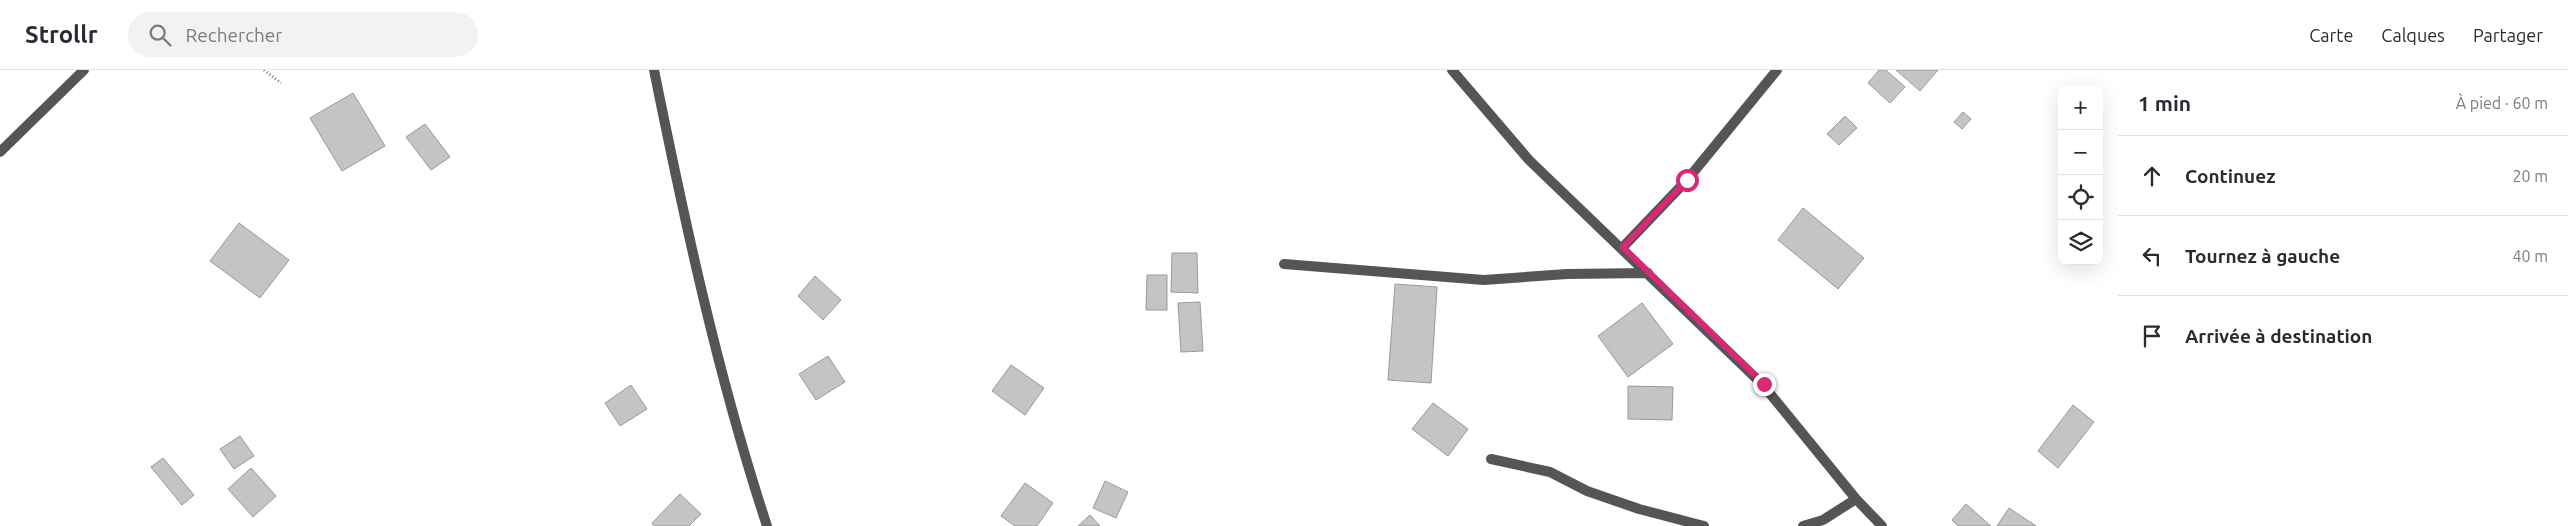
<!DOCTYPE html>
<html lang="fr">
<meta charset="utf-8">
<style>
:root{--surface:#fff;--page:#f2f2f3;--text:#2b2b33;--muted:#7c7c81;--line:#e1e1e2}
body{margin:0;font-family:Ubuntu,sans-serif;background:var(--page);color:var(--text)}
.controls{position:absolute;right:15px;top:15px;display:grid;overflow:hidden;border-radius:10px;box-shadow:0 5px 20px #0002}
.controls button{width:45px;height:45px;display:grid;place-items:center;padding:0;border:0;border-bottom:1px solid var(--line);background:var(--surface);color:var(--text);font:25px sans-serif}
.stop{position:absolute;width:15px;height:15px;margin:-11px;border:4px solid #db2777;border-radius:50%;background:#fff}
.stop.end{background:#db2777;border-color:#fff;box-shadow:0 1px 5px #0008}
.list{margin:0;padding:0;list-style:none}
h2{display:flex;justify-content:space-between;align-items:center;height:65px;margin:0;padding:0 20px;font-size:21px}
h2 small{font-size:16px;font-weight:400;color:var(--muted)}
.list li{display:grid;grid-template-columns:32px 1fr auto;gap:15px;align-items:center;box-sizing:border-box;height:80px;padding:0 20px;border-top:1px solid var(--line)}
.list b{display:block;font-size:19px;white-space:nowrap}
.list em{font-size:16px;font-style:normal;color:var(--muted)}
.icon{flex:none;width:28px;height:28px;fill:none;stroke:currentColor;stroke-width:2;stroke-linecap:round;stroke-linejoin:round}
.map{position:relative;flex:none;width:2118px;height:456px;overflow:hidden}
header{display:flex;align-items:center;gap:30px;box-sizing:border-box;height:70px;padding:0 25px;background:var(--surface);border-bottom:1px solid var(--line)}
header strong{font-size:24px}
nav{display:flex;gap:28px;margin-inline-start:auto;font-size:18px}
.search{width:350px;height:45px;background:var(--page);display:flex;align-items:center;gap:12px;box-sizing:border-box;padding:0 18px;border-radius:28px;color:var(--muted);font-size:19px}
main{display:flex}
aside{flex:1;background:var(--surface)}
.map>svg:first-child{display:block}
</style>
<header>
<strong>Strollr</strong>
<div class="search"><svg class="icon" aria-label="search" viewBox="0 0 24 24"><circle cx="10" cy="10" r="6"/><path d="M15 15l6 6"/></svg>Rechercher</div>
<nav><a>Carte</a><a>Calques</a><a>Partager</a></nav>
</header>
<main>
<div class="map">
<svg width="2118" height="456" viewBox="0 0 2118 456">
<rect width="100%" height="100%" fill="#fff"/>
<path fill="#c4c4c4" stroke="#999" d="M1879 0H1886L1905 17 1890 33 1868 13Z
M1896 0H1938L1920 21Z
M353 23 385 76 342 101 310 48Z
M1963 42 1971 49 1962 59 1954 52Z
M1845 46 1857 58 1839 75 1827 64Z
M425 54 450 87 431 100 406 67Z
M1803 138 1864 188 1838 219 1778 170Z
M239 153 289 190 260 228 210 191Z
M1172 183H1197L1198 223 1171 222Z
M1147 205H1167V240H1146Z
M815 206 841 230 823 250 798 226Z
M1395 214 1437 217 1431 313 1388 310Z
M1200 232 1203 281 1181 282 1178 233Z
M1642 233 1673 274 1628 307 1598 266Z
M828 286 845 312 816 330 799 304Z
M1011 295 1044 318 1025 345 992 321Z
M631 315 647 339 620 356 605 333Z
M1628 316 1673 317 1672 350 1628 349Z
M1433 333 1468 359 1448 386 1412 359Z
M2073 335 2094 352 2058 398 2038 381Z
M240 366 254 386 234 399 220 379Z
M163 388 194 425 182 435 151 397Z
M251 398 276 426 253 447 228 419Z
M1105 411 1128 422 1116 448 1093 438Z
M1025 413 1053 433 1037 456H1015L1001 446Z
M680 424 701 444 689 456H654L652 453Z
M1966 434 1991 456H1958L1952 450Z
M2009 438 2036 456H1997Z
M1090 445 1100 456H1078Z"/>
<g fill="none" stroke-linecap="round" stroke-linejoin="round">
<path stroke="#777" stroke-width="3" stroke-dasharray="1 2.5" stroke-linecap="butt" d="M264 0 281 13"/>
<path stroke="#555" stroke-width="10" d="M654 0C685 153 718 307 767 456
M1452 0 1529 90 1763 315 1856 429 1882 456
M0 82 84 0
M1623 177 1687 110 1777 0
M1284 194 1484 210 1567 204 1648 203
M1491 389 1550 402 1587 421 1639 439 1704 456
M1803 456 1823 450 1856 429"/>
</g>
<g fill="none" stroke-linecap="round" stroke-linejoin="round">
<path stroke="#db2777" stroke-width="6" d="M1687 110 1623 177 1764 314"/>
</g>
</svg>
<div class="controls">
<button>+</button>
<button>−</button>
<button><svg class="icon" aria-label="locate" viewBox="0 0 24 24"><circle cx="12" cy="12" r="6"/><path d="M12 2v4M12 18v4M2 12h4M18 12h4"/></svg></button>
<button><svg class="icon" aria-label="layers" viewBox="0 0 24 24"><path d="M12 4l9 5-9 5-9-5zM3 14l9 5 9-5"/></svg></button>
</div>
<div class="stop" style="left:1687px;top:110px"></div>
<div class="stop end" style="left:1764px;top:314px"></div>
</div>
<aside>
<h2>1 min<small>À pied · 60 m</small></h2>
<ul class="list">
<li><svg class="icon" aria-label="ahead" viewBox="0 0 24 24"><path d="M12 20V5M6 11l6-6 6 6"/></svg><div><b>Continuez</b></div><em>20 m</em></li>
<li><svg class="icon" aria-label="left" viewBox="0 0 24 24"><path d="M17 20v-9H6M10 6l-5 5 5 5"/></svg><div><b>Tournez à gauche</b></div><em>40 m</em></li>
<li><svg class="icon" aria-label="arrive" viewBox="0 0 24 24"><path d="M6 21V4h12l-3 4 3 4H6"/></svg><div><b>Arrivée à destination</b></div></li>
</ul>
</aside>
</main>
